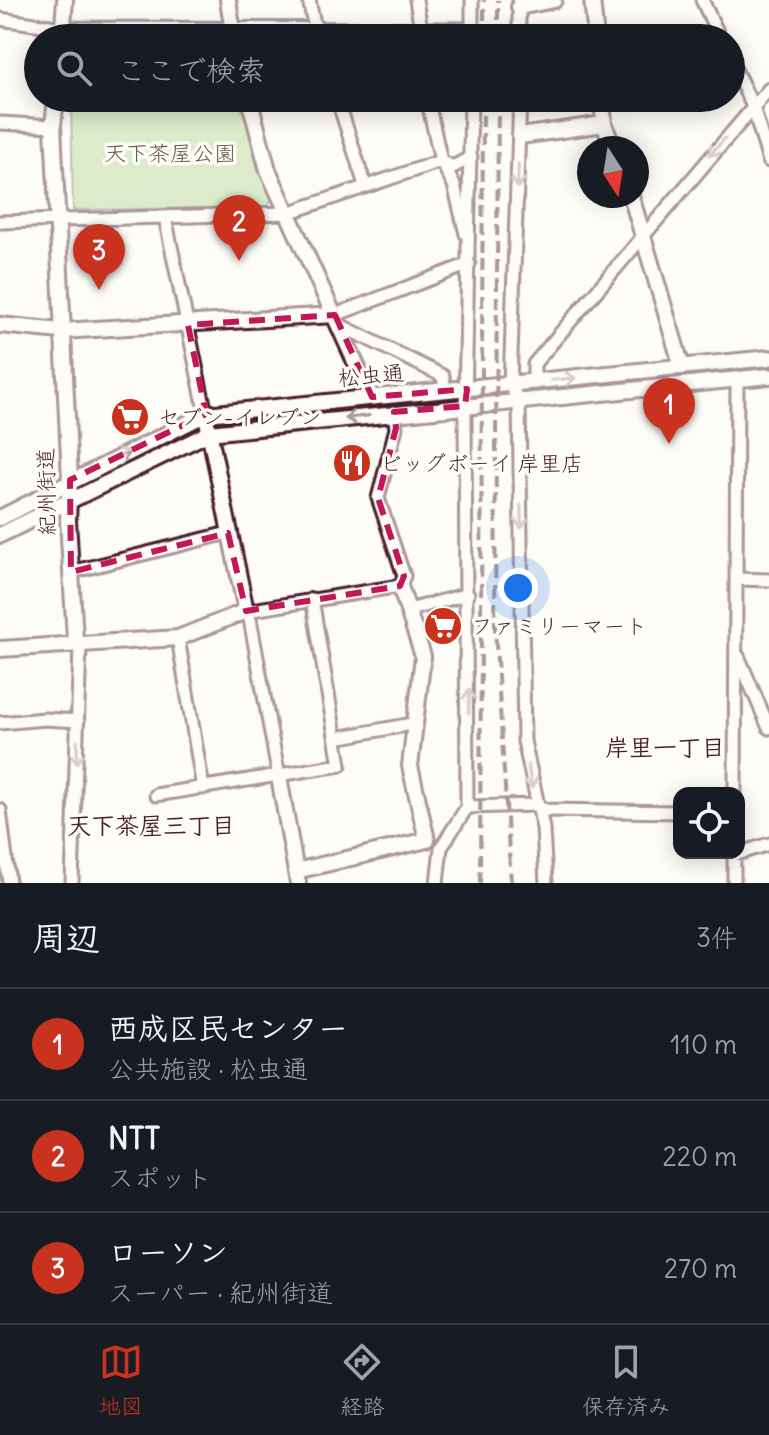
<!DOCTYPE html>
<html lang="ja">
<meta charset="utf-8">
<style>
:root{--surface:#171b24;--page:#20242c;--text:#f1f3f6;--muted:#9ea1a6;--line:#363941;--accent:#c8321e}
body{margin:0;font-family:Delius,"Klee One",sans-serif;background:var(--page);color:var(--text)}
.controls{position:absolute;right:24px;bottom:24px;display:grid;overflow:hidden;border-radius:16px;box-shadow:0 4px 20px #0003}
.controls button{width:72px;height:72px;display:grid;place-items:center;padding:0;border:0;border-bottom:2px solid var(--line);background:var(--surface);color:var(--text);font:40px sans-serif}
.compass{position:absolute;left:577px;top:136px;width:72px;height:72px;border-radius:50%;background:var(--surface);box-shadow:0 4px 20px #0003;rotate:168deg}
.you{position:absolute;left:518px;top:588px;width:28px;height:28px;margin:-20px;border:6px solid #fff;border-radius:50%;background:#1a73e8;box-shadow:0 0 0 12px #1a73e833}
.badge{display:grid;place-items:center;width:52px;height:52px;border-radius:50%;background:var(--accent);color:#fff;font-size:26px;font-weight:700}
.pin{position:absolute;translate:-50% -66px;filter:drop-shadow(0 2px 4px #0008)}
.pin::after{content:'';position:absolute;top:42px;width:28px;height:24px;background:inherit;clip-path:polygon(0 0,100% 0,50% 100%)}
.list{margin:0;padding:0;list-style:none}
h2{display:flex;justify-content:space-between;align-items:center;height:104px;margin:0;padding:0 32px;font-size:34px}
h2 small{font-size:26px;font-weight:400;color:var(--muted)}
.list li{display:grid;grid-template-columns:52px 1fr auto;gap:24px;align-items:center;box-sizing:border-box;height:112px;padding:0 32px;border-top:2px solid var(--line)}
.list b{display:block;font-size:30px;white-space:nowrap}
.list p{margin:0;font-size:26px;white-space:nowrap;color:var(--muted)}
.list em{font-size:26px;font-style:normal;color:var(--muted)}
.icon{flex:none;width:44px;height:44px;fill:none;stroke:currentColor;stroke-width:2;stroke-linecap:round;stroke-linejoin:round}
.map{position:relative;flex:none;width:769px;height:883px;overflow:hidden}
.search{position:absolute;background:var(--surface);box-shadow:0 4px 20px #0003;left:24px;right:24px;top:24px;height:88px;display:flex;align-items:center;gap:20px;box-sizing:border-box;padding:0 28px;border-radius:44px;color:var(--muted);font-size:30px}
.sheet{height:440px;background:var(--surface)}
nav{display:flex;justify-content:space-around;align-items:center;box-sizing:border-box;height:112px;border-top:2px solid var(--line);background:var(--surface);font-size:22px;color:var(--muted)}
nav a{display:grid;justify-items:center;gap:4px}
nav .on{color:var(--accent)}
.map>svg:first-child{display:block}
</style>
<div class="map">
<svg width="769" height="883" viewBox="0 0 769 883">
<rect width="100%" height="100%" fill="#fdfcf7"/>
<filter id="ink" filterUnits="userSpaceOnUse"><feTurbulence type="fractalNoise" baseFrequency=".0125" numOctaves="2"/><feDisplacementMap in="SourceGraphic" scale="16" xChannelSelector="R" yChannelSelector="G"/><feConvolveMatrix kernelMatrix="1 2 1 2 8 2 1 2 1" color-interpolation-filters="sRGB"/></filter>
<g filter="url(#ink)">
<path fill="#b4da95" stroke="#7f7c60" stroke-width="2" d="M71 98H240L258 171 272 197 268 207 73 210Z"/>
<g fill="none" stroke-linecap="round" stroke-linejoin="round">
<g stroke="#4a1f2b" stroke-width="17">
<path id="minor" d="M309 0 317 38
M416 0 421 29
M702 0 720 38
M519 1V38
M0 19 63 28 472 29
M472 38V0
M731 61 753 107 769 161
M337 98 365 185
M427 98 441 161 454 185 466 234
M520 98 510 385 519 401 524 741 543 828 546 883
M0 123 53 126
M165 217 206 414
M0 222 288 213 441 161 453 167 471 157
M335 315 469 264
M338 324 443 376 445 391
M534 383V364L769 89
M71 572 228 533
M737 579 769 580
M409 610 468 594
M178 638 203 788
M738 656 769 728
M0 723 45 719 78 721
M336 738 412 724
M279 777 250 619 246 611 400 586 404 576 378 498 396 428 394 412
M735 793 737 380
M156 795 340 765 312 599
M467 807 535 805 546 810 679 812
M0 810 9 883
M734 855 769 844
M72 883 80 646
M437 883 441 848 467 807 465 406 471 98
M734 883V853"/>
</g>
<g stroke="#4a1f2b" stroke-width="20">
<path id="tertiary" d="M228 0 234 38
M592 0 596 38
M519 7 554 0
M62 38 65 0
M56 98 53 126 70 480 68 520 75 639 80 646
M249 98 268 170 371 397
M602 98 604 124 613 148
M520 136 604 124
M631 196 682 367
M0 325 61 331 335 315
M0 518 206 414 769 358
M0 535 209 433 769 376
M0 649 178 638 246 611 208 426
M279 777 298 883
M296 871 427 840 410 766 423 656 400 586"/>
</g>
<use href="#minor" stroke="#fdfcf7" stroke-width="11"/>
<use href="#tertiary" stroke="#fdfcf7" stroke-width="14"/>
<path stroke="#4a1f2b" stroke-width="4" stroke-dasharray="12 6" stroke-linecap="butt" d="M484 38V0
M498 38V0
M498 98 495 628 511 883
M480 883 483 98"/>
</g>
<defs><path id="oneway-shaft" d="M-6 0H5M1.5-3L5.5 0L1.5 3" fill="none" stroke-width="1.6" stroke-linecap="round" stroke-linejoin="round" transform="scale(2)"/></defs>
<g stroke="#ac999b">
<use href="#oneway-shaft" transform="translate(717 147) rotate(132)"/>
<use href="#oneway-shaft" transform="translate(518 176) rotate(92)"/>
<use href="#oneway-shaft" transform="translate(564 379) rotate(-6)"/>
<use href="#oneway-shaft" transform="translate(357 417) rotate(173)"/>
<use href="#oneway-shaft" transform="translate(119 456) rotate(-27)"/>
<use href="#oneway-shaft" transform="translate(521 517) rotate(89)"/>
<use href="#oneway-shaft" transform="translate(469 701) rotate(-89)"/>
<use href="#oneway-shaft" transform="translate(77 752) rotate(92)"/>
<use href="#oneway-shaft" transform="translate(530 777) rotate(80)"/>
</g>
</g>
<path d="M0 0H769V883H0ZM335 315 372 397 467 389 465 406 394 412 396 428 378 498 404 576 400 586 246 611 228 533 71 572 70 480 206 414 188 325Z" fill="#fdfcf7" fill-opacity=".55" fill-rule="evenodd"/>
<path fill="none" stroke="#c2185b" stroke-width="6" stroke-dasharray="16 10" stroke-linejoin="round" d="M335 315 372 397 467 389 465 406 394 412 396 428 378 498 404 576 400 586 246 611 228 533 71 572 70 480 206 414 188 325Z"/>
<defs>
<g id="supermarket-disc" transform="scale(2)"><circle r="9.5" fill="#c8321e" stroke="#fdfcf7"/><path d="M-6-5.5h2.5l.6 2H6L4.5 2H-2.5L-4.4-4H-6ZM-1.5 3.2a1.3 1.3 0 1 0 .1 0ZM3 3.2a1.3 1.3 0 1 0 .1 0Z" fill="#fff"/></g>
<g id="restaurant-disc" transform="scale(2)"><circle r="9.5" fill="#c8321e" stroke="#fdfcf7"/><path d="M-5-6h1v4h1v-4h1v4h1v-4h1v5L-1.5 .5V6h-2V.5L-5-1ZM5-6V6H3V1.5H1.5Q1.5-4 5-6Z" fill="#fff"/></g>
</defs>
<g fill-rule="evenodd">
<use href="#supermarket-disc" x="130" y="417"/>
<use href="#restaurant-disc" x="352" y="463"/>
<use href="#supermarket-disc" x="443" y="626"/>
</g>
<g text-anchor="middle" stroke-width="7" stroke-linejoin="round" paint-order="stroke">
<g font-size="22" fill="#6a574b" stroke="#fdfcf7">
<text x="170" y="161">天下茶屋公園</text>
</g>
<g font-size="22" fill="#4a1f2b" stroke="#fdfcf7">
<text transform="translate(371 375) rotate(-5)" y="8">松虫通</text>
<text transform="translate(46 492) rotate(-91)" y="8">紀州街道</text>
</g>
<g font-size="22" fill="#4a1f2b" stroke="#fdfcf7" text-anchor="start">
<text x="158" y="425">セブン-イレブン</text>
<text x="380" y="471">ビッグボーイ 岸里店</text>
<text x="471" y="634">ファミリーマート</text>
</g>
<g font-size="24" font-weight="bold" fill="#4a1f2b" stroke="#fdfcf7">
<text x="665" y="756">岸里一丁目</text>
<text x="151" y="834">天下茶屋三丁目</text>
</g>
</g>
</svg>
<div class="controls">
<button><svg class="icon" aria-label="locate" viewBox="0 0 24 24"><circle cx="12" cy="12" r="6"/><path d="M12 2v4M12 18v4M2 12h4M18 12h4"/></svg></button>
</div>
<svg class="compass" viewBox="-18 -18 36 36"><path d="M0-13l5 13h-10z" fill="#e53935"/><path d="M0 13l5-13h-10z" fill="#9ea1a6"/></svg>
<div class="you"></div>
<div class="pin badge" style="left:669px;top:444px">1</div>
<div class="pin badge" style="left:239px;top:261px">2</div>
<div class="pin badge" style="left:99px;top:290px">3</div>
<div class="search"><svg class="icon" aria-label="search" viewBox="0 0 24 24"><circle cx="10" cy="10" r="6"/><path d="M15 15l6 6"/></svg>ここで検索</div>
</div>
<section class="sheet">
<h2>周辺<small>3件</small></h2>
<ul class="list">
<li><span class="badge">1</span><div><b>西成区民センター</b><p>公共施設 · 松虫通</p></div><em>110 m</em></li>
<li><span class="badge">2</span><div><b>NTT</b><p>スポット</p></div><em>220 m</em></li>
<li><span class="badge">3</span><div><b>ローソン</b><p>スーパー · 紀州街道</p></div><em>270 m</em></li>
</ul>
</section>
<nav>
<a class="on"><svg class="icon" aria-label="map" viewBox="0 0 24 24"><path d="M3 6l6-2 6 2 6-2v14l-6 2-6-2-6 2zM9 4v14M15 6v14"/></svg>地図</a>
<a><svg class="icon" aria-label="directions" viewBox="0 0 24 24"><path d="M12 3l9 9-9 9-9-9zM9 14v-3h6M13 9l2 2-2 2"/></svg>経路</a>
<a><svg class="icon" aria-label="saved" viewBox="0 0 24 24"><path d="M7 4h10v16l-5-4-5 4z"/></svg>保存済み</a>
</nav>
